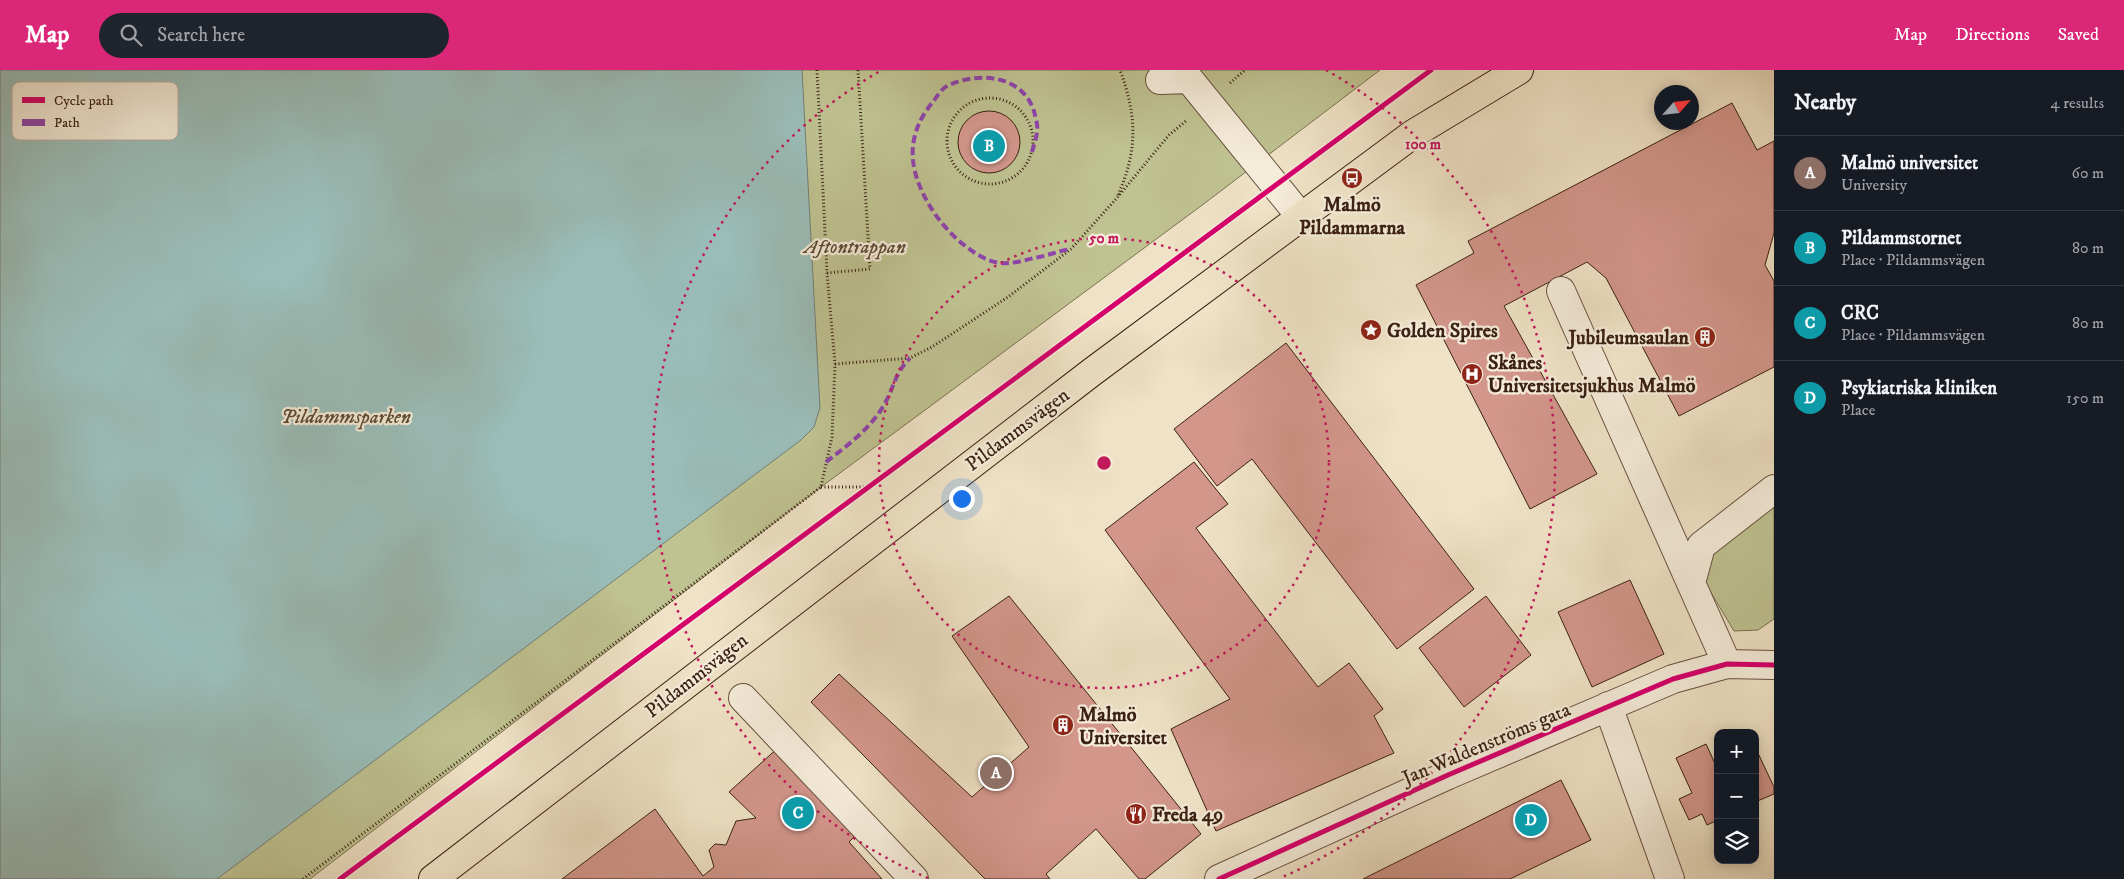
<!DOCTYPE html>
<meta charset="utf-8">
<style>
:root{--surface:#171b24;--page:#20242c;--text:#f1f3f6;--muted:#9ea1a6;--line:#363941;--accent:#db2777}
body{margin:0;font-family:"IM FELL DW Pica",serif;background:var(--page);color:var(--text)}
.controls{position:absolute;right:15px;bottom:15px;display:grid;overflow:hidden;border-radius:10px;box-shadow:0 2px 12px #0003}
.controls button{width:45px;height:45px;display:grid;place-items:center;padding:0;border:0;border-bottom:1px solid var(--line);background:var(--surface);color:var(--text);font:25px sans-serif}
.compass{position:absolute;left:1654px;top:15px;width:45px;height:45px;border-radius:50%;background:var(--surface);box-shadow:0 2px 12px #0003;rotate:63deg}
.you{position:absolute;left:961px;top:428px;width:18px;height:18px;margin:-12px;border:4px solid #fff;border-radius:50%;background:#1a73e8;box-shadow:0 0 0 8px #1a73e833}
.badge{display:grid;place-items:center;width:32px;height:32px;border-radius:50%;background:var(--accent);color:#fff;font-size:16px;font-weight:700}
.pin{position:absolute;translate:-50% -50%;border:2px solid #fff;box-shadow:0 1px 5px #0006}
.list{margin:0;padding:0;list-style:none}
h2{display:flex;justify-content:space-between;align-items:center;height:65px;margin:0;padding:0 20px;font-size:21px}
h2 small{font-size:16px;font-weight:400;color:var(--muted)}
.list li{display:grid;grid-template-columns:32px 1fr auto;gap:15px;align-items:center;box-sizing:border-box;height:75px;padding:0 20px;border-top:1px solid var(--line)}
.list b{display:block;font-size:19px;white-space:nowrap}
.list p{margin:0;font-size:16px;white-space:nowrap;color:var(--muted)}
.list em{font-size:16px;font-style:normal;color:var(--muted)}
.icon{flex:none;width:28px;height:28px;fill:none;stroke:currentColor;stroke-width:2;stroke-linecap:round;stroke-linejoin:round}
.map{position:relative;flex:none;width:1774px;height:809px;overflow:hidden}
header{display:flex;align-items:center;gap:30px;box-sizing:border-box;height:70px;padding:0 25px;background:var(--accent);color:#fff}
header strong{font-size:24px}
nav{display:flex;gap:28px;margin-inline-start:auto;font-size:18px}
.search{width:350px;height:45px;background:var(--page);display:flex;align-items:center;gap:12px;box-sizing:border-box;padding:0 18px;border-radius:28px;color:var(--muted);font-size:19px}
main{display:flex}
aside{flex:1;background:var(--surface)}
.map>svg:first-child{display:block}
</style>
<header>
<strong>Map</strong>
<div class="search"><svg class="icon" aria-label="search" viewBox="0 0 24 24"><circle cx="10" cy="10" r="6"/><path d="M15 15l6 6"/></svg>Search here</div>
<nav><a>Map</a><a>Directions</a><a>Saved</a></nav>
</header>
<main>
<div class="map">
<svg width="1774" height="809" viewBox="0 0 1774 809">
<rect width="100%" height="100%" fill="#efe2c6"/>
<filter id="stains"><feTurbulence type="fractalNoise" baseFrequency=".004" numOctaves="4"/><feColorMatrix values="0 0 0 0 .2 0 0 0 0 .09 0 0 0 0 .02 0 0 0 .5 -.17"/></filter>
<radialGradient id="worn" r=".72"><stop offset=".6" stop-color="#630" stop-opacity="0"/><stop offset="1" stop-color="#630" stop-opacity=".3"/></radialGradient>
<path fill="#bfc291" stroke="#7d7252" d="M0 0H1380L1205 133 821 417 310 809H0Z
M1774 430V549L1758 560 1734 561 1707 516 1703 486Z"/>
<path fill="#9abdb8" stroke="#747f76" d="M0 0H802L820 338 814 357 801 370 217 809H0Z"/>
<path fill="#d2968b" stroke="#3b2113" d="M1732 33 1757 80 1774 71V163L1765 195 1774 211V297L1679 346 1606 208 1587 192 1504 236 1597 404 1530 439 1416 215 1474 183 1468 171Z
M958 72a31 31 0 1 1 62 0a31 31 0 1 1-62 0Z
M1286 273 1474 519 1397 579 1252 389 1217 416 1174 359Z
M1194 392 1228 434 1196 458 1318 617 1349 593 1383 639 1374 646 1394 683 1216 761 1171 659 1230 629 1105 460Z
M1630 510 1664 584 1592 617 1558 542Z
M1009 526 1201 764 1145 809H1139L1096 759 1046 804 1050 809H985L811 632 839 604 972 727 1029 677 952 566Z
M1486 526 1531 585 1464 637 1419 578Z
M1706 674 1718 700V750L1707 755 1702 744 1689 750 1679 729 1692 723 1676 688Z
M780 676 860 761 849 772 882 809H562L655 739 703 806 714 797 709 780 715 774 726 775 736 751 756 748 729 722Z
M1756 679 1774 717V724L1755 732Z
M1561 710 1591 770 1510 809H1363Z"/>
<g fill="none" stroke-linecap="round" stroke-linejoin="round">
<g stroke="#685140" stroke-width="30">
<path id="minor" d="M1160 10 1189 9 1301 147
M1561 221 1727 594
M1691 513 1701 476 1774 419
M743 628 914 809
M1608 636 1670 809
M1219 809 1448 705 1673 609 1727 594 1774 595"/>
</g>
<g stroke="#3b2113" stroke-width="30">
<path id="major" d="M433 809 1092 302 1413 64 1519 0"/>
</g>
<path stroke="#3b2113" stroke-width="3" stroke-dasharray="1 2.5" stroke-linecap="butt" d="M1230 13 1245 0
M947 71a43 43 0 1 1 86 0a43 43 0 1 1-86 0Z
M1118 125C1138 80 1137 46 1120 0
M827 203 870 199 858 0
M835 294 910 288 932 277 1008 227 1071 179 1116 129 1169 65 1186 51
M821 417H870
M303 809 821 417 832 367 835 294 827 203 817 0"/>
<use href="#minor" stroke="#f5ecda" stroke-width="28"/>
<use href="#major" stroke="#efe2c6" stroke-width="28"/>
<path stroke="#8e44ad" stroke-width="4" stroke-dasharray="8 4" stroke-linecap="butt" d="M1032 82C1034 75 1037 67 1037 60 1038 55 1036 50 1035 45 1026 6 980 0 947 16 941 19 937 27 932 33 902 70 910 107 935 144 948 163 976 190 1000 193 1011 194 1023 191 1034 188 1047 186 1058 181 1071 179
M826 392C848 375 870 359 884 335 895 316 894 304 910 288"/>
<g stroke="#f5ecda" stroke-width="8">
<path id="cycleway" d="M340 809 1431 0
M1219 809 1448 705 1673 609 1727 594 1774 595"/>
</g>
<use href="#cycleway" stroke="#d6006c" stroke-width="5"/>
</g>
<g fill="none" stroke="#c2185b" stroke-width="2.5" stroke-dasharray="2.5 5">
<circle cx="1104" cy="393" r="225"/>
<path d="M928 808A451 451 0 0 1 882 0M1326 0A451 451 0 0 1 1280 808"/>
</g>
<defs>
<g id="bus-disc" transform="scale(1.125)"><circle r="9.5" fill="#8f2418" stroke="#f5ecda"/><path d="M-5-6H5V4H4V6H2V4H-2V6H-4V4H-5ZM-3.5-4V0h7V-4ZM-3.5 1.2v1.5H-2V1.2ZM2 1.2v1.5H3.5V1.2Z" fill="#fff"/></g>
<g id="sight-disc" transform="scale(1.125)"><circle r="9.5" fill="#8f2418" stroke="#f5ecda"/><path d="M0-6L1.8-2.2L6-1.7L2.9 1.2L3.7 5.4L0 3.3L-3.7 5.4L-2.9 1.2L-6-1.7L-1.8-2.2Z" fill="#fff"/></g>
<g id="building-disc" transform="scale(1.125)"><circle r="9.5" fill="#8f2418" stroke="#f5ecda"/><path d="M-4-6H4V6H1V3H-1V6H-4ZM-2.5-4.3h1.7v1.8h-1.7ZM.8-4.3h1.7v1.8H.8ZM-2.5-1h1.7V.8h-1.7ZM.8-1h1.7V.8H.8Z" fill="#fff"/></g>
<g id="hospital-disc" transform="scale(1.125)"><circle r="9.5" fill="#8f2418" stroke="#f5ecda"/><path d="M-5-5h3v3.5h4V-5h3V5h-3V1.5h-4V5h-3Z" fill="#fff"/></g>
<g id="restaurant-disc" transform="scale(1.125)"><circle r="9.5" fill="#8f2418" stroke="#f5ecda"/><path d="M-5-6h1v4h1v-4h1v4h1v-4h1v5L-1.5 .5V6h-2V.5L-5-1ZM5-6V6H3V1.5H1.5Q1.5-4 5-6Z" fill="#fff"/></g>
</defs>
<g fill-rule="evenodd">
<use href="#bus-disc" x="1352" y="108"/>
<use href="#sight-disc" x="1371" y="260"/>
<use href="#building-disc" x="1705" y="267"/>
<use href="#hospital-disc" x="1472" y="304"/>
<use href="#building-disc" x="1063" y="655"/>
<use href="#restaurant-disc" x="1136" y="744"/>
</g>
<g text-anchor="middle" stroke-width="4.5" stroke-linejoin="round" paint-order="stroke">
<g font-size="20" font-weight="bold" fill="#3b2113" stroke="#f5ecda" text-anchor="start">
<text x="1352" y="141" text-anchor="middle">Malmö<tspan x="1352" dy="23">Pildammarna</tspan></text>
<text x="1387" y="267">Golden Spires</text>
<text x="1689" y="274" text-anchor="end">Jubileumsaulan</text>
<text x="1488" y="299">Skånes<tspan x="1488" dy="23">Universitetsjukhus Malmö</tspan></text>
<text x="1079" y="651">Malmö<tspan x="1079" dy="23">Universitet</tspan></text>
<text x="1152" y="751">Freda 49</text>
</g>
<g font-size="20" font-style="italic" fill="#5c4932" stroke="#f5ecda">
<text x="855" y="183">Aftontrappan</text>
<text x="346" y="353">Pildammsparken</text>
</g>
<g font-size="20" fill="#3b2113" stroke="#f5ecda">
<text transform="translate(1017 359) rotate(-37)" y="7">Pildammsvägen</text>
<text transform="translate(696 605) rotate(-38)" y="7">Pildammsvägen</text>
<text transform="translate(1486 673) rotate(-23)" y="7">Jan Waldenströms gata</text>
</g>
</g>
<rect x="12" y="12" width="166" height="58" rx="8" fill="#f5ecda" stroke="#bdaf9e" stroke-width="1"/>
<rect x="22" y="27" width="23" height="6" fill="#d6006c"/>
<rect x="22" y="49" width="23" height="7" fill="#8e44ad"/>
<g font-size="14" fill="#3b2113">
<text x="54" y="35">Cycle path</text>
<text x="54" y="57">Path</text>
</g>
<circle cx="1104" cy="393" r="8" fill="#c2185b" stroke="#f5ecda" stroke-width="2.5"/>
<g font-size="15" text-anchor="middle" font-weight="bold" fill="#c2185b" stroke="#f5ecda" stroke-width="4.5" stroke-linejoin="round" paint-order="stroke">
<text x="1423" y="79">100 m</text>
<text x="1104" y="173">50 m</text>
</g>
<rect width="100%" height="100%" filter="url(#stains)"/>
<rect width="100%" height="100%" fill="url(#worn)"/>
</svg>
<div class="controls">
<button>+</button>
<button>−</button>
<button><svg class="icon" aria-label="layers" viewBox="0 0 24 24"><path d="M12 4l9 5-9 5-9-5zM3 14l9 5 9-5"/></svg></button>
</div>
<svg class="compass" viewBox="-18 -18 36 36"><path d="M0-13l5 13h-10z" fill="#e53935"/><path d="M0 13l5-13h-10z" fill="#9ea1a6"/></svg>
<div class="you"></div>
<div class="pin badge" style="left:996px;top:703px;background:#8d6e63">A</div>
<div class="pin badge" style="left:989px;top:76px;background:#0f9aa8">B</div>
<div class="pin badge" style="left:798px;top:743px;background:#0f9aa8">C</div>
<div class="pin badge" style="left:1531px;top:750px;background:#0f9aa8">D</div>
</div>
<aside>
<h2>Nearby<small>4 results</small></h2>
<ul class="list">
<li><span class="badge" style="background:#8d6e63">A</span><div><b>Malmö universitet</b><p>University</p></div><em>60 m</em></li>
<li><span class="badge" style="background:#0f9aa8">B</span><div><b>Pildammstornet</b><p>Place · Pildammsvägen</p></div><em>80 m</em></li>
<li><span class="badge" style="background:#0f9aa8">C</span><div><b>CRC</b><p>Place · Pildammsvägen</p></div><em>80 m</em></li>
<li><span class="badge" style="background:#0f9aa8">D</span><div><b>Psykiatriska kliniken</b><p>Place</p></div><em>150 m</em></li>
</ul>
</aside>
</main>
